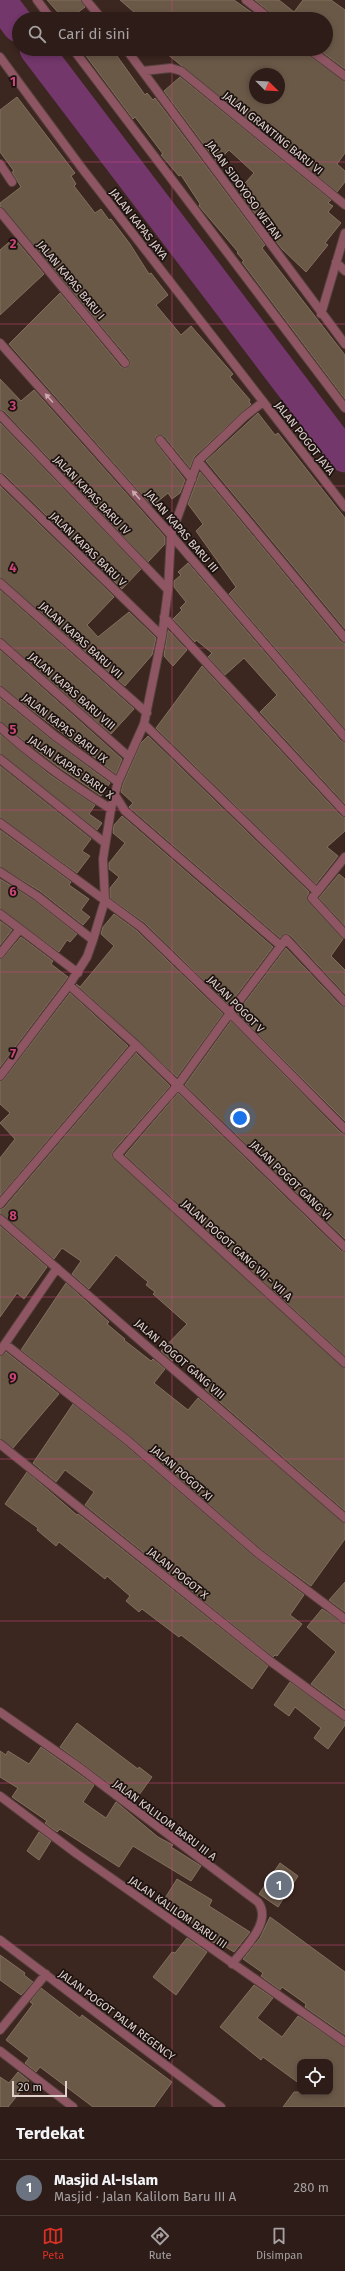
<!DOCTYPE html>
<html lang="id">
<meta charset="utf-8">
<style>
:root{--surface:#2d1c18;--page:#392925;--text:#f1f3f6;--muted:#a7a1a2;--line:#483a37;--accent:#d93025}
body{margin:0;font-family:"Fira Sans",sans-serif;background:var(--page);color:var(--text)}
.controls{position:absolute;right:12px;bottom:12px;display:grid;overflow:hidden;border-radius:8px;box-shadow:0 2px 6px #0003}
.controls button{width:36px;height:36px;display:grid;place-items:center;padding:0;border:0;border-bottom:1px solid var(--line);background:var(--surface);color:var(--text);font:20px sans-serif}
.compass{position:absolute;left:249px;top:68px;width:36px;height:36px;border-radius:50%;background:var(--surface);box-shadow:0 2px 6px #0003;rotate:114deg}
.scale{position:absolute;left:12px;bottom:10px;width:55px;box-sizing:border-box;padding-left:4px;border:2px solid #e0d1cd;border-top:0;font-size:11px;line-height:14px;white-space:nowrap;color:#e0d1cd;-webkit-text-stroke:3px #1c120f;paint-order:stroke}
.you{position:absolute;left:240px;top:1118px;width:14px;height:14px;margin:-10px;border:3px solid #fff;border-radius:50%;background:#1a73e8;box-shadow:0 0 0 6px #1a73e833}
.badge{display:grid;place-items:center;width:26px;height:26px;border-radius:50%;background:var(--accent);color:#fff;font-size:13px;font-weight:700}
.pin{position:absolute;translate:-50% -50%;border:2px solid #fff;box-shadow:0 1px 4px #0006}
.list{margin:0;padding:0;list-style:none}
h2{display:flex;justify-content:space-between;align-items:center;height:52px;margin:0;padding:0 16px;font-size:17px}
h2 small{font-size:13px;font-weight:400;color:var(--muted)}
.list li{display:grid;grid-template-columns:26px 1fr auto;gap:12px;align-items:center;box-sizing:border-box;height:56px;padding:0 16px;border-top:1px solid var(--line)}
.list b{display:block;font-size:15px;white-space:nowrap}
.list p{margin:0;font-size:13px;white-space:nowrap;color:var(--muted)}
.list em{font-size:13px;font-style:normal;color:var(--muted)}
.icon{flex:none;width:22px;height:22px;fill:none;stroke:currentColor;stroke-width:2;stroke-linecap:round;stroke-linejoin:round}
.map{position:relative;flex:none;width:345px;height:2107px;overflow:hidden}
.search{position:absolute;background:var(--surface);box-shadow:0 2px 6px #0003;left:12px;right:12px;top:12px;height:44px;display:flex;align-items:center;gap:10px;box-sizing:border-box;padding:0 14px;border-radius:22px;color:var(--muted);font-size:15px}
.sheet{height:108px;background:var(--surface)}
nav{display:flex;justify-content:space-around;align-items:center;box-sizing:border-box;height:56px;border-top:1px solid var(--line);background:var(--surface);font-size:11px;color:var(--muted)}
nav a{display:grid;justify-items:center;gap:2px}
nav .on{color:var(--accent)}
.map>svg:first-child{display:block}
</style>
<div class="map">
<svg width="345" height="2107" viewBox="0 0 345 2107">
<rect width="100%" height="100%" fill="#3c2620"/>
<g fill="none" stroke-linecap="round" stroke-linejoin="round">
<path stroke="#73376b" stroke-width="33" d="M0 1 19 26
M36 49 345 456"/>
</g>
<path fill="#6b5948" stroke="#826f5d" fill-rule="evenodd" d="M47 0H81L85 7 69 19H64Z
M120 0H234L261 19H142Z
M255 0H279L294 12 303 0H331L345 10V69L318 49H326V19H275L273 15Z
M81 49H112L145 95 147 93 153 100 155 98 265 245 262 248 345 355V399L242 262 244 261 237 253 238 252 199 206 200 204 181 175 179 176 161 155 163 154 135 117 133 119Z
M161 49H304L306 53 345 81V153L337 164 345 171V182L337 192ZM255 74H279V98H255Z
M180 77 331 200 328 203 333 206 328 212 341 223 325 243 328 245 306 272 282 249 238 191 254 173 229 150 217 162 164 91Z
M17 97 75 173 71 176 76 184 74 186 95 213 101 209 109 220 111 219 130 244 149 274 151 273 168 295 156 305 181 335 191 326 233 374 230 377 250 400 249 402 251 404 194 457 190 468 164 436H156V443L185 480 180 493 172 499 168 493 152 506 9 344 60 293 121 367 126 368 130 365 129 359 0 206V203L21 187 12 172 14 171 0 152V110Z
M14 238 44 274 0 315V250Z
M0 379 21 401 34 390 165 537V544L148 562 4 411 0 410Z
M258 413 275 435 278 433 345 518V629L206 461Z
M0 423 141 569 122 589 4 474 0 473Z
M200 472 341 642 345 643V729L229 594 236 587 196 531 203 524 188 504Z
M0 486 114 597 87 625 98 637 129 612 156 638 152 655 125 686 0 578Z
M188 563 341 741 345 742V804L260 712 277 695 244 658 225 675 208 657 212 653 196 640 195 642 173 619 182 610 180 608 186 602 174 587V581L181 575 178 572Z
M0 590 134 709 111 734 0 638Z
M168 630 187 650 173 666 164 656Z
M0 650 122 759 116 774 0 686Z
M202 666 341 816 345 817V831L327 847 338 856 316 884 156 728Z
M0 698 52 740 110 783 101 796 57 766 0 722Z
M0 734 50 775 95 805 89 814 102 823 97 830 0 754Z
M148 736 309 892 307 897 308 901 343 939 331 956 345 970V994L290 935 285 934 280 938 129 807 133 803 121 792 123 784 141 743Z
M0 766 91 839 82 851 90 856 77 873 0 818Z
M122 816 273 947 229 1005 145 923 110 898V888L119 877 109 869V863L125 843 113 833 114 825Z
M0 830 71 882 69 885 89 899 81 910 90 917 83 925 40 891 0 867Z
M339 874 345 879V926L319 898Z
M0 879 34 900 77 934 70 942 67 940 59 952 0 909Z
M114 914 137 931 223 1014 177 1077 76 984 80 987 114 946 101 934 103 927Z
M0 921 12 930 0 945Z
M21 937 53 961 51 964 68 977 0 1067V959L4 957Z
M286 948 341 1006 345 1007V1121L237 1013Z
M70 993 128 1046 0 1196V1158L15 1139 0 1123 10 1113 0 1104V1081L4 1079Z
M231 1021 341 1133 345 1134V1239L185 1085Z
M136 1053 170 1086 113 1151 112 1157 345 1368V1511L205 1389 208 1386 200 1379 203 1376 178 1354 172 1361 161 1351 187 1324 153 1294 155 1292 146 1285 148 1282 116 1255 89 1289 72 1274 81 1261 62 1248 54 1259 0 1214V1209L4 1208Z
M178 1093 341 1251 345 1252V1356L125 1155Z
M0 1226 47 1267 24 1299 17 1293 0 1317Z
M66 1283 109 1322 107 1324 125 1339 124 1340 151 1361 153 1359 165 1369 154 1383 188 1410 198 1398 345 1523V1539L311 1586 262 1550 130 1436 21 1350Z
M6 1352 59 1394 13 1448 0 1439V1356Z
M73 1404 124 1444 256 1558 304 1595 290 1615 302 1624 277 1656 275 1655 273 1657 85 1505 94 1492 65 1470 56 1482 33 1463Z
M27 1472 77 1515 78 1514 268 1666 252 1689 181 1635 179 1637 142 1609 139 1612 126 1601 130 1596 107 1576 105 1579 59 1542 56 1546 37 1530 38 1528 5 1504Z
M345 1582V1612L329 1600Z
M322 1609 345 1624V1709L311 1684 336 1652 307 1627Z
M290 1682 345 1721V1725L328 1749 314 1738 321 1728 295 1707 289 1716 274 1705Z
M77 1723 138 1769 139 1767 152 1777 134 1802 60 1747Z
M41 1747 94 1785 83 1802 106 1818 116 1802 158 1837 173 1845 171 1847 201 1866 191 1881 133 1846 119 1867 60 1829 57 1832 45 1823 47 1821 12 1797 18 1788 0 1777V1751L6 1755 8 1751 29 1764Z
M39 1832 51 1841 39 1860 27 1851Z
M280 1863 298 1876 278 1907 259 1894Z
M177 1879 212 1900 209 1906 250 1932 234 1952 216 1941 214 1943 194 1929 196 1926 162 1903Z
M270 1917 345 1972V2035L305 2007 306 2004 282 1987 280 1990 261 1976 263 1973 243 1959 260 1938Z
M187 1938 207 1952 176 1995 153 1977 172 1952 175 1953Z
M0 1955 25 1973 24 1975 33 1982 21 1995 0 1980Z
M254 1985 273 1998 257 2018 282 2037 298 2016 345 2047V2107H283L294 2092H330V2062H300V2084L263 2057 261 2060 220 2027Z
M41 1988 80 2018 82 2015 172 2082 154 2107H93L40 2067 36 2072 25 2063 29 2058 6 2040 33 2004 30 2002Z
M18 2072 29 2081 8 2107H0V2077L9 2083Z"/>
<g fill="none" stroke-linecap="round" stroke-linejoin="round">
<g stroke="#56413c" stroke-width="10">
<path id="street" d="M37 0 51 19
M86 0 102 19
M246 0 270 19
M73 49 345 408
M126 49 345 344
M309 49 345 76
M0 57 81 167 345 507
M143 71 171 68 181 71 345 205
M0 164 12 182
M0 212 125 363
M336 262 345 271
M321 314 345 233
M0 343 171 535 345 737
M0 415 168 590
M160 440 192 479
M198 461 345 638
M0 478 162 636
M0 583 147 713
M164 617 345 812
M0 643 129 757
M0 691 55 736 118 782
M144 724 317 892
M0 727C34 758 72 785 111 809
M0 759 105 843
M115 795 125 811 281 946
M0 823 141 927 230 1013 345 1129
M345 857 312 898 345 934
M0 872 37 896 93 940
M0 914 78 973
M0 954 20 929
M345 1002 286 939 230 1013 178 1085 117 1155 345 1363
M136 1045 345 1247
M0 1076 69 985 87 957 93 940 105 900 103 859 111 809 118 782 144 724 162 636 168 590 171 535 198 461 245 416 263 402
M0 1204 136 1045 69 985
M0 1219 345 1518
M5 1344 127 1440 259 1554 345 1619
M0 1351 57 1268
M0 1444 270 1661 345 1716
M0 1712 76 1765 258 1902C273 1922 244 1948 232 1964
M0 1796 77 1854 345 2042
M0 1940 221 2107
M0 2030 46 1974
M0 2051 73 2107"/>
</g>
<use href="#street" stroke="#8e5563" stroke-width="8"/>
</g>
<defs><path id="oneway-solid" d="M-6-.8H1V-3.2L6.5 0L1 3.2V.8H-6Z"/></defs>
<g fill="#c7acad">
<use href="#oneway-solid" transform="translate(49 398) rotate(-132)"/>
<use href="#oneway-solid" transform="translate(136 495) rotate(-132)"/>
</g>
<path fill="none" stroke="#ca4678" stroke-width="1" stroke-opacity="0.55" d="M172 0V19M172 49V2107M0 162H345M0 324H345M0 486H345M0 648H345M0 810H345M0 972H345M0 1135H345M0 1297H345M0 1459H345M0 1621H345M0 1783H345M0 1945H345"/>
<g text-anchor="middle" stroke-width="3.5" stroke-linejoin="round" paint-order="stroke">
<g font-size="11" fill="#e0d1cd" stroke="#1c120f">
<text transform="translate(273 133) rotate(39)" y="4">JALAN GRANTING BARU VI</text>
<text transform="translate(244 190) rotate(54)" y="4">JALAN SIDOYOSO WETAN</text>
<text transform="translate(139 224) rotate(52)" y="4">JALAN KAPAS JAYA</text>
<text transform="translate(71 280) rotate(50)" y="4">JALAN KAPAS BARU I</text>
<text transform="translate(305 438) rotate(52)" y="4">JALAN POGOT JAYA</text>
<text transform="translate(92 495) rotate(46)" y="4">JALAN KAPAS BARU IV</text>
<text transform="translate(182 531) rotate(49)" y="4">JALAN KAPAS BARU III</text>
<text transform="translate(88 549) rotate(44)" y="4">JALAN KAPAS BARU V</text>
<text transform="translate(81 640) rotate(42)" y="4">JALAN KAPAS BARU VII</text>
<text transform="translate(72 691) rotate(41)" y="4">JALAN KAPAS BARU VIII</text>
<text transform="translate(65 728) rotate(38)" y="4">JALAN KAPAS BARU IX</text>
<text transform="translate(71 767) rotate(35)" y="4">JALAN KAPAS BARU X</text>
<text transform="translate(236 1004) rotate(45)" y="4">JALAN POGOT V</text>
<text transform="translate(291 1180) rotate(44)" y="4">JALAN POGOT GANG VI</text>
<text transform="translate(237 1250) rotate(42)" y="4">JALAN POGOT GANG VII - VII A</text>
<text transform="translate(180 1359) rotate(41)" y="4">JALAN POGOT GANG VIII</text>
<text transform="translate(182 1473) rotate(41)" y="4">JALAN POGOT XI</text>
<text transform="translate(178 1573) rotate(39)" y="4">JALAN POGOT X</text>
<text transform="translate(165 1820) rotate(37)" y="4">JALAN KALILOM BARU III A</text>
<text transform="translate(178 1912) rotate(35)" y="4">JALAN KALILOM BARU III</text>
<text transform="translate(117 2015) rotate(37)" y="4">JALAN POGOT PALM REGENCY</text>
</g>
</g>
<g font-size="13" text-anchor="middle" font-weight="bold" fill="#ca4678" stroke="#1c120f" stroke-width="3.5" stroke-linejoin="round" paint-order="stroke">
<text x="13" y="86">1</text>
<text x="13" y="248">2</text>
<text x="13" y="410">3</text>
<text x="13" y="572">4</text>
<text x="13" y="734">5</text>
<text x="13" y="896">6</text>
<text x="13" y="1058">7</text>
<text x="13" y="1220">8</text>
<text x="13" y="1382">9</text>
</g>
</svg>
<div class="controls">
<button><svg class="icon" aria-label="locate" viewBox="0 0 24 24"><circle cx="12" cy="12" r="6"/><path d="M12 2v4M12 18v4M2 12h4M18 12h4"/></svg></button>
</div>
<svg class="compass" viewBox="-18 -18 36 36"><path d="M0-13l5 13h-10z" fill="#e53935"/><path d="M0 13l5-13h-10z" fill="#a7a1a2"/></svg>
<div class="scale">20 m</div>
<div class="you"></div>
<div class="pin badge" style="left:279px;top:1885px;background:#6b7280">1</div>
<div class="search"><svg class="icon" aria-label="search" viewBox="0 0 24 24"><circle cx="10" cy="10" r="6"/><path d="M15 15l6 6"/></svg>Cari di sini</div>
</div>
<section class="sheet">
<h2>Terdekat<small></small></h2>
<ul class="list">
<li><span class="badge" style="background:#6b7280">1</span><div><b>Masjid Al-Islam</b><p>Masjid · Jalan Kalilom Baru III A</p></div><em>280 m</em></li>
</ul>
</section>
<nav>
<a class="on"><svg class="icon" aria-label="map" viewBox="0 0 24 24"><path d="M3 6l6-2 6 2 6-2v14l-6 2-6-2-6 2zM9 4v14M15 6v14"/></svg>Peta</a>
<a><svg class="icon" aria-label="directions" viewBox="0 0 24 24"><path d="M12 3l9 9-9 9-9-9zM9 14v-3h6M13 9l2 2-2 2"/></svg>Rute</a>
<a><svg class="icon" aria-label="saved" viewBox="0 0 24 24"><path d="M7 4h10v16l-5-4-5 4z"/></svg>Disimpan</a>
</nav>
